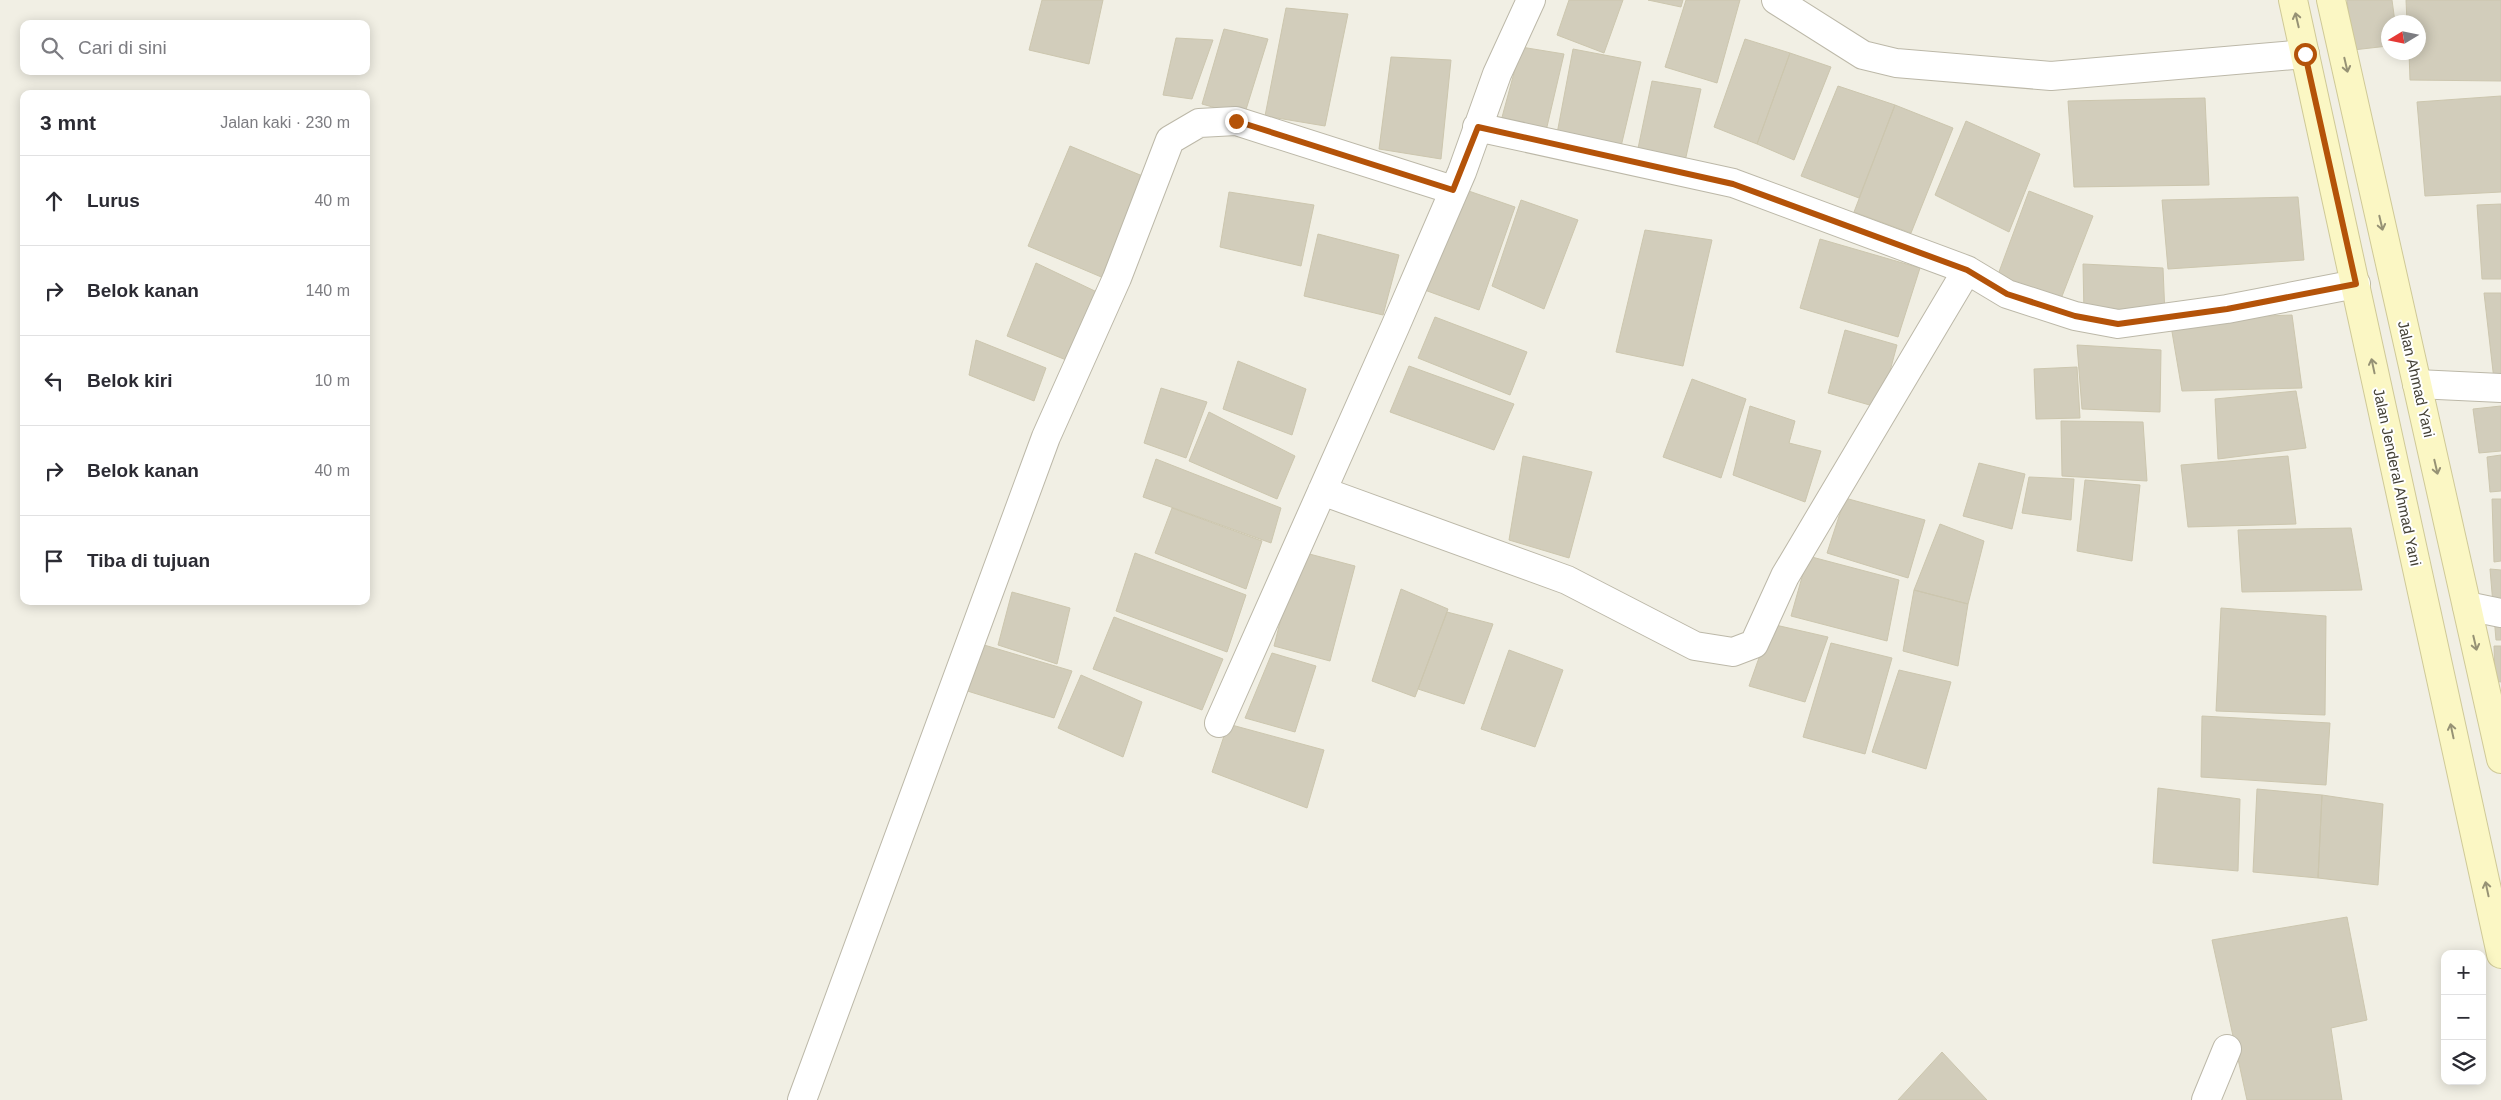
<!DOCTYPE html>
<html lang="id">
<meta charset="utf-8">
<style>
:root{--surface:#fff;--page:#f7f7f7;--text:#2b2b33;--muted:#7c7c81;--line:#e1e1e2}
body{margin:0;font-family:Helvetica,sans-serif;background:var(--page);color:var(--text)}
.controls{position:absolute;right:15px;bottom:15px;display:grid;overflow:hidden;border-radius:10px;box-shadow:0 2px 12px #0003}
.controls button{width:45px;height:45px;display:grid;place-items:center;padding:0;border:0;border-bottom:1px solid var(--line);background:var(--surface);color:var(--text);font:25px sans-serif}
.compass{position:absolute;left:2381px;top:15px;width:45px;height:45px;border-radius:50%;background:var(--surface);box-shadow:0 2px 12px #0003;rotate:260deg}
.stop{position:absolute;width:15px;height:15px;margin:-11px;border:4px solid #b45309;border-radius:50%;background:#fff}
.stop.end{background:#b45309;border-color:#fff;box-shadow:0 1px 5px #0008}
.list{margin:0;padding:0;list-style:none}
h2{display:flex;justify-content:space-between;align-items:center;height:65px;margin:0;padding:0 20px;font-size:21px}
h2 small{font-size:16px;font-weight:400;color:var(--muted)}
.list li{display:grid;grid-template-columns:32px 1fr auto;gap:15px;align-items:center;box-sizing:border-box;height:90px;padding:0 20px;border-top:1px solid var(--line)}
.list b{display:block;font-size:19px;white-space:nowrap}
.list em{font-size:16px;font-style:normal;color:var(--muted)}
.icon{flex:none;width:28px;height:28px;fill:none;stroke:currentColor;stroke-width:2;stroke-linecap:round;stroke-linejoin:round}
.map{position:relative;flex:none;width:2501px;height:1100px;overflow:hidden}
.search{position:absolute;background:var(--surface);box-shadow:0 2px 12px #0003;left:20px;top:20px;width:350px;height:55px;display:flex;align-items:center;gap:12px;box-sizing:border-box;padding:0 18px;border-radius:10px;color:var(--muted);font-size:19px}
.panel{position:absolute;background:var(--surface);box-shadow:0 2px 12px #0003;left:20px;top:90px;width:350px;height:515px;border-radius:10px}
.map>svg:first-child{display:block}
</style>
<div class="map">
<svg width="2501" height="1100" viewBox="0 0 2501 1100">
<rect width="100%" height="100%" fill="#f1efe4"/>
<path fill="#d2cdbb" stroke="#ccc6ae" d="M1042 0H1103L1089 64 1029 50Z
M1569 0H1623L1604 53 1557 35Z
M1648 0H1683L1681 7Z
M1686 0H1740L1717 83 1665 67Z
M2347 0H2392L2395 22H2388V46L2353 50Z
M2406 0H2501V81L2410 80 2409 52H2418V22H2407Z
M1286 8 1348 14 1325 126 1265 116Z
M1224 29 1268 39 1244 116 1202 104Z
M1176 38 1213 40 1192 99 1163 95Z
M1745 39 1790 53 1757 144 1714 127Z
M1521 47 1564 54 1546 131 1501 121Z
M1573 49 1641 62 1619 155 1556 139Z
M1790 53 1831 67 1794 160 1757 144Z
M1391 57 1451 60 1441 159 1379 149Z
M1652 81 1701 89 1684 166 1636 158Z
M1838 86 1895 105 1859 198 1801 176Z
M2501 96V192L2425 196 2417 102Z
M2205 98 2209 185 2074 187 2068 101Z
M1895 105 1953 128 1911 233 1854 212Z
M1966 121 2040 154 2009 232 1935 195Z
M1070 146 1145 177 1106 279 1028 246Z
M1460 188 1515 207 1479 310 1422 289Z
M2029 191 2093 216 2059 304 1996 280Z
M1229 192 1314 205 1301 266 1220 247Z
M2298 197 2304 260 2168 269 2162 200Z
M1521 200 1578 220 1544 309 1492 286Z
M2501 204V279H2482L2477 205Z
M1645 230 1712 240 1683 366 1616 352Z
M1318 234 1399 255 1383 315 1304 296Z
M1820 239 1920 268 1898 337 1800 308Z
M1036 263 1099 293 1076 364 1007 336Z
M2083 264 2163 268 2165 315 2084 314Z
M2484 293H2501V380H2494Z
M2292 315 2302 388 2182 391 2170 320Z
M1435 317 1527 352 1510 395 1418 358Z
M1845 330 1897 345 1880 408 1828 393Z
M976 340 1046 368 1034 401 969 375Z
M2077 345 2161 350 2160 412 2082 409Z
M1238 361 1306 389 1292 435 1223 409Z
M1409 366 1514 404 1494 450 1390 412Z
M2077 367 2080 418 2036 419 2034 369Z
M1692 379 1746 399 1721 478 1663 457Z
M1161 388 1207 402 1186 458 1144 443Z
M2296 391 2306 448 2218 459 2215 399Z
M1750 406 1795 421 1789 443 1821 451 1805 502 1733 475Z
M2501 406V451L2479 453 2473 409Z
M1209 412 1295 456 1277 499 1189 461Z
M2061 421 2143 422 2147 481 2062 476Z
M2501 455V491L2490 492 2487 457Z
M1523 456 1592 472 1569 558 1509 540Z
M2288 456 2296 524 2188 527 2181 465Z
M1156 459 1281 508 1271 543 1143 497Z
M1979 463 2025 474 2012 529 1963 516Z
M2029 477 2074 479 2071 520 2022 513Z
M2085 480 2140 485 2132 561 2077 551Z
M1845 498 1925 520 1908 578 1827 553Z
M2492 499H2501V561L2494 562Z
M1172 508 1262 541 1246 589 1155 553Z
M1940 524 1984 541 1968 604 1914 590Z
M2351 528 2362 590 2242 592 2238 530Z
M1298 551 1355 566 1330 661 1274 646Z
M1135 553 1246 595 1227 652 1116 611Z
M1808 556 1899 580 1887 641 1791 616Z
M2490 569 2501 570V640H2496Z
M1401 589 1448 609 1415 697 1372 681Z
M1914 590 1968 604 1958 666 1903 651Z
M1012 592 1070 608 1057 664 998 645Z
M2221 608 2326 616 2325 715 2216 711Z
M1447 612 1493 624 1464 704 1418 689Z
M1114 617 1223 659 1202 710 1093 669Z
M1771 624 1828 637 1805 702 1749 686Z
M974 642 1072 671 1054 718 961 689Z
M1831 643 1892 658 1865 754 1803 737Z
M2494 646H2501V682L2495 681Z
M1509 650 1563 670 1535 747 1481 729Z
M1272 653 1316 666 1295 732 1245 718Z
M1899 670 1951 682 1926 769 1872 752Z
M1081 675 1142 702 1123 757 1058 728Z
M2202 716 2330 723 2326 785 2201 777Z
M1228 724 1324 750 1307 808 1212 772Z
M2158 788 2240 799 2238 871 2153 863Z
M2257 789 2322 795 2318 878 2253 872Z
M2322 795 2383 804 2378 885 2318 878Z
M2347 917 2367 1020 2331 1028 2342 1100H2247L2212 940Z
M1942 1052 1987 1100H1898Z"/>
<g fill="none" stroke-linecap="round" stroke-linejoin="round">
<g stroke="#bcb8a8" stroke-width="30">
<path id="minor" d="M1776 0 1863 55 1896 63 2051 76 2305 54
M1477 127 1733 183 1967 270 2007 294 2075 316 2118 324 2227 309 2356 284
M2417 384 2501 388
M1322 491 1567 580 1695 646 1733 652 1754 644 1785 576 1967 270
M2467 606 2501 613
M1219 723 1395 327 1462 172 1497 74 1531 0
M802 1100 1046 437 1117 278 1170 140 1199 123 1236 121 1453 190
M2206 1100 2227 1049"/>
</g>
<g stroke="#cfc997" stroke-width="30">
<path id="secondary" d="M2293 0 2501 954
M2331 0 2501 759"/>
</g>
<use href="#minor" stroke="#fff" stroke-width="28"/>
<use href="#secondary" stroke="#fbf7c4" stroke-width="28"/>
</g>
<defs><path id="oneway-shaft" d="M-6 0H5M1.5-3L5.5 0L1.5 3" fill="none" stroke-width="1.6" stroke-linecap="round" stroke-linejoin="round" transform="scale(1.25)"/></defs>
<g stroke="#969275">
<use href="#oneway-shaft" transform="translate(2297 20) rotate(-103)"/>
<use href="#oneway-shaft" transform="translate(2346 65) rotate(77)"/>
<use href="#oneway-shaft" transform="translate(2381 223) rotate(77)"/>
<use href="#oneway-shaft" transform="translate(2373 366) rotate(-102)"/>
<use href="#oneway-shaft" transform="translate(2436 467) rotate(77)"/>
<use href="#oneway-shaft" transform="translate(2475 643) rotate(77)"/>
<use href="#oneway-shaft" transform="translate(2452 731) rotate(-102)"/>
<use href="#oneway-shaft" transform="translate(2487 889) rotate(-102)"/>
</g>
<g fill="none" stroke-linecap="round" stroke-linejoin="round">
<path stroke="#b45309" stroke-width="6" d="M1236 121 1453 190 1478 127 1733 184 1967 270 2007 294 2075 316 2118 324 2227 309 2356 284 2305 54"/>
</g>
<g text-anchor="middle" stroke-width="4" stroke-linejoin="round" paint-order="stroke">
<g font-size="15" fill="#434035" stroke="#fff">
<text transform="translate(2416 379) rotate(77)" y="5">Jalan Ahmad Yani</text>
<text transform="translate(2397 477) rotate(78)" y="5">Jalan Jenderal Ahmad Yani</text>
</g>
</g>
</svg>
<div class="controls">
<button>+</button>
<button>−</button>
<button><svg class="icon" aria-label="layers" viewBox="0 0 24 24"><path d="M12 4l9 5-9 5-9-5zM3 14l9 5 9-5"/></svg></button>
</div>
<svg class="compass" viewBox="-18 -18 36 36"><path d="M0-13l5 13h-10z" fill="#e53935"/><path d="M0 13l5-13h-10z" fill="#7c7c81"/></svg>
<div class="stop" style="left:2305px;top:54px"></div>
<div class="stop end" style="left:1236px;top:121px"></div>
<div class="search"><svg class="icon" aria-label="search" viewBox="0 0 24 24"><circle cx="10" cy="10" r="6"/><path d="M15 15l6 6"/></svg>Cari di sini</div>
<section class="panel">
<h2>3 mnt<small>Jalan kaki · 230 m</small></h2>
<ul class="list">
<li><svg class="icon" aria-label="ahead" viewBox="0 0 24 24"><path d="M12 20V5M6 11l6-6 6 6"/></svg><div><b>Lurus</b></div><em>40 m</em></li>
<li><svg class="icon" aria-label="right" viewBox="0 0 24 24"><path d="M7 20v-9h11M14 6l5 5-5 5"/></svg><div><b>Belok kanan</b></div><em>140 m</em></li>
<li><svg class="icon" aria-label="left" viewBox="0 0 24 24"><path d="M17 20v-9H6M10 6l-5 5 5 5"/></svg><div><b>Belok kiri</b></div><em>10 m</em></li>
<li><svg class="icon" aria-label="right" viewBox="0 0 24 24"><path d="M7 20v-9h11M14 6l5 5-5 5"/></svg><div><b>Belok kanan</b></div><em>40 m</em></li>
<li><svg class="icon" aria-label="arrive" viewBox="0 0 24 24"><path d="M6 21V4h12l-3 4 3 4H6"/></svg><div><b>Tiba di tujuan</b></div></li>
</ul>
</section>
</div>
